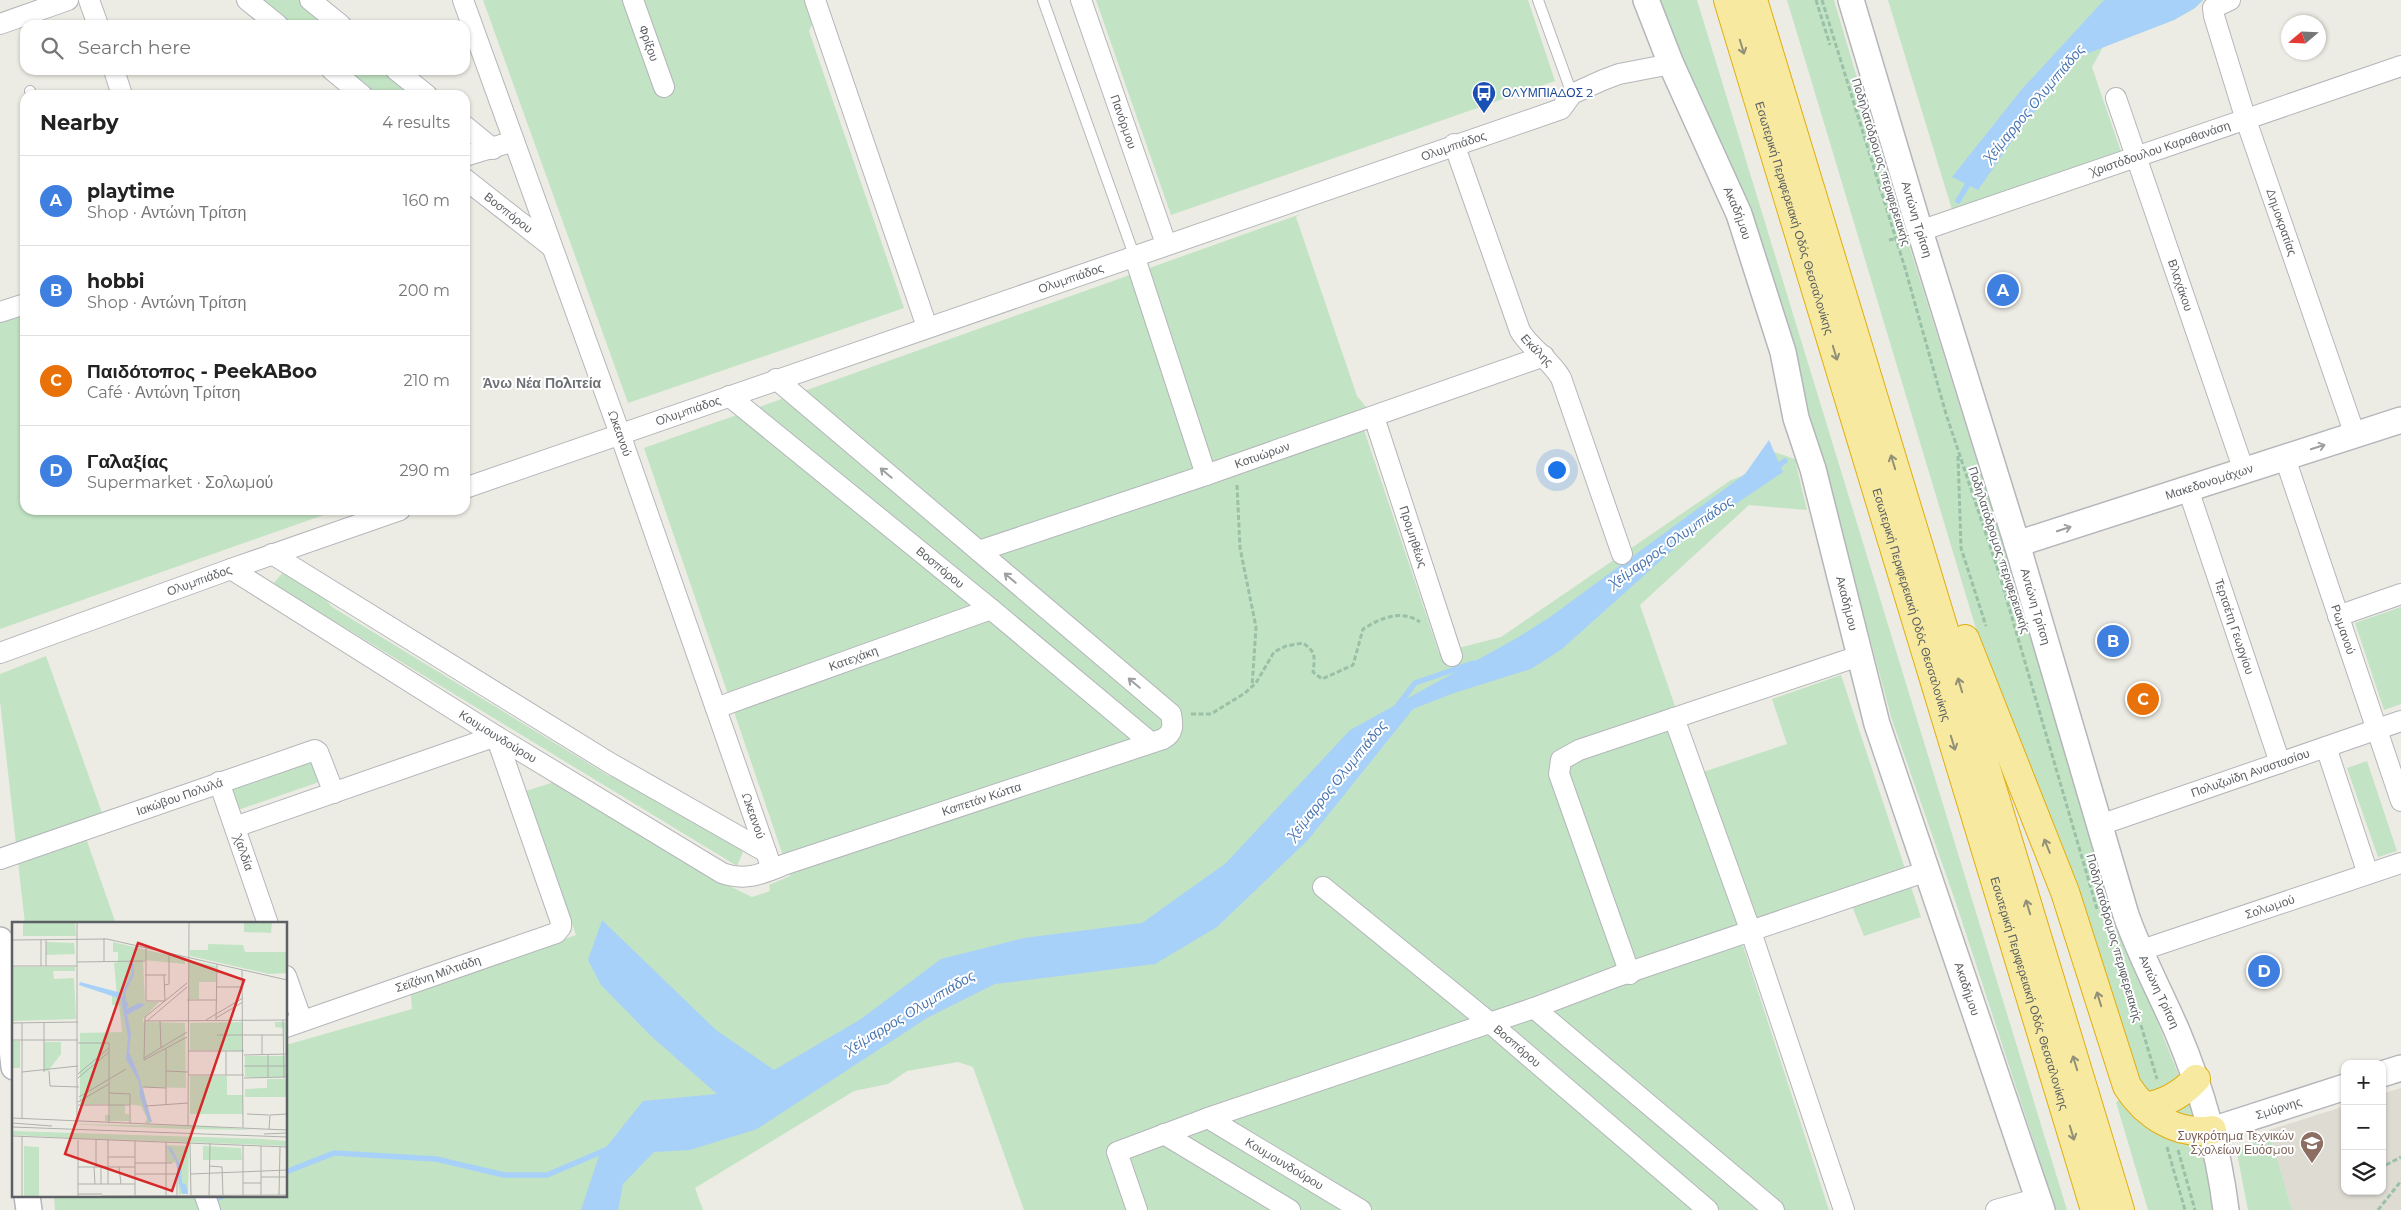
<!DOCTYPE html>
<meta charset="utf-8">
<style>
:root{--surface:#fff;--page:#f2f2f2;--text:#222;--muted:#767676;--line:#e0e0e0;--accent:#0b8043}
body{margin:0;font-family:Montserrat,sans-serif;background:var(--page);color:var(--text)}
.controls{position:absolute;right:15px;bottom:15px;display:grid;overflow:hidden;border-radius:10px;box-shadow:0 1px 4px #0004}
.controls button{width:45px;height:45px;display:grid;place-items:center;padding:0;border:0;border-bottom:1px solid var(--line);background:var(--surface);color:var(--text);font:25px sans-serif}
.compass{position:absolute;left:2281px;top:15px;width:45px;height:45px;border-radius:50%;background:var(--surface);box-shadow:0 1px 4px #0004;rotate:251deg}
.you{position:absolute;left:1556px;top:469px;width:18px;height:18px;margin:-12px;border:4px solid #fff;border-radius:50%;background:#1a73e8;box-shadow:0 0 0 8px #1a73e833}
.badge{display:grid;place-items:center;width:32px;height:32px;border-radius:50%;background:var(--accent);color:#fff;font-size:16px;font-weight:700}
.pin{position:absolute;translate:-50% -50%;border:2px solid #fff;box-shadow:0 1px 5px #0006}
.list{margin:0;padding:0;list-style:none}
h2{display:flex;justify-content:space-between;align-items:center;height:65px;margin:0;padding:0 20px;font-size:21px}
h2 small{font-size:16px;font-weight:400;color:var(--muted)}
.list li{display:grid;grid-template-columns:32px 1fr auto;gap:15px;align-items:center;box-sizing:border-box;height:90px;padding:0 20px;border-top:1px solid var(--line)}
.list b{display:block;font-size:19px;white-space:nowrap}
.list p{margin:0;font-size:16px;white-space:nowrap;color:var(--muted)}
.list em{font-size:16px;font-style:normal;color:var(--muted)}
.icon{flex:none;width:28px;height:28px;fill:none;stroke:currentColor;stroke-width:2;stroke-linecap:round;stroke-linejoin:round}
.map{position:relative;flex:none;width:2401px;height:1210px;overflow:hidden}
.search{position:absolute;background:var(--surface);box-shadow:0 1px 4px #0004;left:20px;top:20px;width:450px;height:55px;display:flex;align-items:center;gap:12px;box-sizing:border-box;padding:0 18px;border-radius:15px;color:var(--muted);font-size:19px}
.panel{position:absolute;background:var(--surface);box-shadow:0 1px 4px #0004;left:20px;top:90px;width:450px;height:425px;border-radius:15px}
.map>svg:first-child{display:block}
</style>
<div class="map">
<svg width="2401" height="1210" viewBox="0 0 2401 1210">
<rect width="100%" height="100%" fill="#edece4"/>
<path fill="#dddbd2" d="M2401 1088V1210H2292L2269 1130 2345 1106V1191H2382V1094Z"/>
<path fill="#c2e3c4" d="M260 0H300L330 25H290Z
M483 0H810L816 16 809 31 904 308 628 403Z
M1096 0H1528L1555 81 1171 215Z
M1658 0H1697L2067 1210H2056L1957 906 1892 720 1805 397Z
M1787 0H1834L1868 115 2092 827 2131 956 2193 1111 2209 1180 2213 1210H2148L2116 1102 2141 1090 1980 642Z
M1888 0H2203L2195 8 2174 20 2103 47 2092 67 2121 152 1953 213Z
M344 70H385L415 95H374Z
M1301 214 1296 217 1357 396 1367 408 1358 412 1439 653 1501 637 1731 480 1742 476 1774 452 1795 459 1798 462 1796 464 1807 510 1749 505 1640 605 1675 706 1661 712 1685 778 1787 744 1772 699 1841 675 1921 917 1864 936 1846 891 1737 927 1829 1210H1024L973 1067 958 1062 907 1071 888 1084 854 1091 695 1188 703 1210H55L54 1196H286V1045L412 1009 411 995 576 935 526 791 554 782 717 880 752 897 770 891 769 885 790 876 644 448Z
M25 314V510H338L0 629V322Z
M284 571 325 599 332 607 609 776 622 778 733 842 743 852 737 866 273 584Z
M2401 607V704L2384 710 2355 623Z
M46 656 102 813 80 821 116 924H25L0 701V674Z
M314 758 322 781 238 810 230 787Z
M2367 761 2397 851 2378 857 2347 768Z
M2271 1137 2292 1210H2248L2236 1148Z"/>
<path fill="#a8d1f9" d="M2104 0H2203L2195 8 2174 20 2081 56 2021 128 1978 190 1952 177 2022 89Z
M1769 440 1783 472 1687 537 1562 649 1531 669 1454 693 1413 709 1308 840 1217 927 1155 964 995 984 927 1018 757 1129 690 1150 654 1152 623 1184 618 1210H581L599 1156 643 1101 717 1094 651 1036 601 985 588 960 602 920 716 1030 774 1070 861 1019 941 959 1024 938 1142 923 1226 863 1350 730 1517 638 1550 617 1745 474Z"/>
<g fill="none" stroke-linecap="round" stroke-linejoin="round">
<path stroke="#a8d1f9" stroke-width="5.5" d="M1958 201 1971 179
M1773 469 1785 461
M1396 708 1415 683 1473 663
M286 1172 334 1153 436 1159 504 1175H547L608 1149
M213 1200 223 1196"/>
<g stroke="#b4b6ba" stroke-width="12">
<path id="service" d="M1043 0 1134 255
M1538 0 1572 94
M30 91 32 95"/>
</g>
<g stroke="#b4b6ba" stroke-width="22">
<g id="minor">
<path d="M89 0 98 25"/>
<path d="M247 0 278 25"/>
<path d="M310 0 341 25"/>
<path id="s1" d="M463 0 620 434 772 869"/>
<path id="s2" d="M633 0 664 87"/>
<path d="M815 0 927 327"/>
<path id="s3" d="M1081 0 1166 244"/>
<path id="s4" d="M2230 0 2213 8 2214 16 2246 120 2355 435"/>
<path d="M0 24 68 0"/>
<path d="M114 70 122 95"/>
<path d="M332 70 362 95"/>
<path d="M396 70 427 95"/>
<path id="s5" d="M2116 98 2244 471"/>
<path d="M465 126 493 149"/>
<path id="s6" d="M1454 144 1520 331C1531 349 1550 359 1561 378L1622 554"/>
<path d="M465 156 514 141"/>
<path id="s7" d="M465 179 552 247"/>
<path id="s8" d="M1920 231 2401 66"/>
<path d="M1134 255 1206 475"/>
<path d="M0 312 25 304"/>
<path id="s9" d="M729 396 991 609 1150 742"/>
<path id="s10" d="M1374 417 1452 656"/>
<path id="s11" d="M2285 458 2401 801"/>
<path id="s12" d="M465 488 1561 109 1572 94 1603 80 1619 74 1671 64"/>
<path id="s13" d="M2188 489 2280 763"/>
<path id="s14" d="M979 551 1206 475 1544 356"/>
<path d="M272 554 610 763 766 852"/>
<path id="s15" d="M231 569 496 736 722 873C746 882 764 873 786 864L1163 739C1174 733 1173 725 1171 714L776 379"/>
<path d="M2338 616 2401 594"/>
<path id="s16" d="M0 653 231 569 400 510"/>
<path id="s17" d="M716 708 991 609"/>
<path d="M1674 718 1751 932 1844 1210"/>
<path d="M2326 747 2368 874"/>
<path id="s18" d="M219 782 268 924"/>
<path id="s19" d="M2100 825 2401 721"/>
<path d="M235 827 496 736 561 922V927L556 933 286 1027"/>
<path id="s20" d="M0 859 315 750 318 752 334 793"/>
<path id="s21" d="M1323 887 1489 1022 1708 1210"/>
<path id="s22" d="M2139 951 2401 863"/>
<path d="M1630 974 1559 774 1561 760 1579 750 1859 656"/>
<path d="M286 976 302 1021"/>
<path d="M1534 1008 1774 1210"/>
<path id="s23" d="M1208 1118 1361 1210"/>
<path d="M1164 1134 1290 1210"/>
<path d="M205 1196 210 1210"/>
<path d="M1137 1210 1117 1152 1208 1118 1534 1008 1618 976 1927 871"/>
<path d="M1996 1210 2039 1198"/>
</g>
</g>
<g stroke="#b4b6ba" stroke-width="28">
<g id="tertiary">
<path id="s24" d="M1646 0 1671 64 1739 214 1783 352 1796 418 1813 469 1877 724 2042 1210"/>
<path id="s25" d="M1851 0 1920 231 2017 544 2126 915C2140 955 2160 992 2177 1031 2202 1090 2218 1146 2226 1210"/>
<path id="s26" d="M2017 544 2401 420"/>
<path d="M0 940 14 1067"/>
<path d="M2382 1074 2401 1068"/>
<path id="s27" d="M2212 1130 2345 1087"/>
<path d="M27 1196 29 1210"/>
</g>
</g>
<g stroke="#e1ad10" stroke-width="30">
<g id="trunk">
<path id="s28" d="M1728 0 2095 1210"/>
<path d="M1753 0 2120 1210"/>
<path d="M1965 639 2065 892 2127 1086C2146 1115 2177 1136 2212 1130"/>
<path d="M2144 1107C2165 1104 2181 1095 2196 1079"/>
</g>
</g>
<path stroke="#9ac1a8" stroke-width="3" stroke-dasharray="5 2.5" stroke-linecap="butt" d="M1816 0 1830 45
M1822 0 1905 268 1946 414 1999 573 2097 909
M1889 240 1898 238
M1958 456 1961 548 1986 626
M1237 485 1240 548 1256 627 1252 687
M1191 714H1211L1245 693 1256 683 1274 652 1286 646 1303 643C1316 652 1315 657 1313 672L1322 679 1353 665 1363 629C1381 618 1401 609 1420 622
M2128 982 2157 1079
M2167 1147 2185 1210
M2178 1150 2195 1210
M2386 1165 2401 1157
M2378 1210 2401 1181"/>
<use href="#service" stroke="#fff" stroke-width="10"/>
<use href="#minor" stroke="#fff" stroke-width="20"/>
<use href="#tertiary" stroke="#fff" stroke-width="25"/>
<use href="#trunk" stroke="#f7eaa0" stroke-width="28"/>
</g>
<defs><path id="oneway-shaft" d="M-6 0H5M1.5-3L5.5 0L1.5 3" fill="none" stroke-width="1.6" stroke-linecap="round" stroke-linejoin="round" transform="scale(1.25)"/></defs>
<g stroke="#929078">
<use href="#oneway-shaft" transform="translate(1742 47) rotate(73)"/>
<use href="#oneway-shaft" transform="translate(1835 353) rotate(73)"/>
<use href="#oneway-shaft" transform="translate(1893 462) rotate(-107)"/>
<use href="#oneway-shaft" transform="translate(1960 685) rotate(-107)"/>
<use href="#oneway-shaft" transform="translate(1953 743) rotate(73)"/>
<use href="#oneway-shaft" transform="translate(2047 846) rotate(-112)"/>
<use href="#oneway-shaft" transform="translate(2028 907) rotate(-107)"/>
<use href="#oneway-shaft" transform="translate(2099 999) rotate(-107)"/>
<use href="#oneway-shaft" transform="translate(2075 1063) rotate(-107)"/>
<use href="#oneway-shaft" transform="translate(2072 1133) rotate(73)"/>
</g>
<g stroke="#9d9fa1">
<use href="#oneway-shaft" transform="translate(2318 447) rotate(-18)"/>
<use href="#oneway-shaft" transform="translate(886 473) rotate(-140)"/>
<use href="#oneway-shaft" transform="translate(2064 529) rotate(-18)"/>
<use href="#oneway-shaft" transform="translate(1010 578) rotate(-140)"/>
<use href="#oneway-shaft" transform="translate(1134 683) rotate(-140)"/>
</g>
<defs>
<g id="bus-pin" transform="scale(1.25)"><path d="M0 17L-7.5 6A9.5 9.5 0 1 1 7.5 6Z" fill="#1a4fb4" stroke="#fff"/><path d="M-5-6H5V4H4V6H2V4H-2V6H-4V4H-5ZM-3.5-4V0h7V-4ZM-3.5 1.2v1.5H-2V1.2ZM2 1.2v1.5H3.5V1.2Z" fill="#fff"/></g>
<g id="school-pin" transform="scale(1.25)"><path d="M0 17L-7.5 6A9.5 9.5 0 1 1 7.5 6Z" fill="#8d6e63" stroke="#fff"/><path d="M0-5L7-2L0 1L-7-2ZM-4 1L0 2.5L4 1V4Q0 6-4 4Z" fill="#fff"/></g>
</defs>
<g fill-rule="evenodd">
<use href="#bus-pin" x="1484" y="93"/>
<use href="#school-pin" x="2312" y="1143"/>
</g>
<g text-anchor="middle" stroke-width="4" stroke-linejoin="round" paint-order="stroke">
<g font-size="12" fill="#5c5f63" stroke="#fff">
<text dy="4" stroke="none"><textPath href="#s2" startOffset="46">Φρίξου</textPath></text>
<text dy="4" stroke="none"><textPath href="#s3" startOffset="129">Πανόρμου</textPath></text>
<text dy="4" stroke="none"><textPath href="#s12" startOffset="1046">Ολυμπιάδος</textPath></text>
<text dy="4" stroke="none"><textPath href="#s8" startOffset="254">Χριστόδουλου Καραθανάση</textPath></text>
<text transform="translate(1881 162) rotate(73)" y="4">Ποδηλατόδρομος περιφερειακής</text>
<text dy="4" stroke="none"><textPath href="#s7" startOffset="55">Βοσπόρου</textPath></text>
<text dy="4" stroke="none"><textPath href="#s24" startOffset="232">Ακαδήμου</textPath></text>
<text dy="4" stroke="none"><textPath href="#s28" startOffset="228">Εσωτερική Περιφερειακή Οδός Θεσσαλονίκης</textPath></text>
<text dy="4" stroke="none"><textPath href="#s25" startOffset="229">Αντώνη Τρίτση</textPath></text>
<text dy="4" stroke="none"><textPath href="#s4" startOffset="244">Δημοκρατίας</textPath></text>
<text dy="4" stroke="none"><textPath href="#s12" startOffset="641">Ολυμπιάδος</textPath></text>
<text dy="4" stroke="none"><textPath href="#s5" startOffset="198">Βλαχάκου</textPath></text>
<text dy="4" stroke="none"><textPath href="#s6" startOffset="224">Εκάλης</textPath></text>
<text dy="4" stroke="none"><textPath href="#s12" startOffset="236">Ολυμπιάδος</textPath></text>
<text dy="4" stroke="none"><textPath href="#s1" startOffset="461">Ωκεανού</textPath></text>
<text dy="4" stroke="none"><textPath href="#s14" startOffset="299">Κοτυώρων</textPath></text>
<text dy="4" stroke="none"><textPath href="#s26" startOffset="202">Μακεδονομάχων</textPath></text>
<text dy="4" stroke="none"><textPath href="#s10" startOffset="126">Προμηθέως</textPath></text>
<text transform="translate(1999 550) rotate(72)" y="4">Ποδηλατόδρομος περιφερειακής</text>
<text dy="4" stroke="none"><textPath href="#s9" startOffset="272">Βοσπόρου</textPath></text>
<text dy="4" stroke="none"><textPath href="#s16" startOffset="212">Ολυμπιάδος</textPath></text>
<text dy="4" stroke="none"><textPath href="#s24" startOffset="638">Ακαδήμου</textPath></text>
<text dy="4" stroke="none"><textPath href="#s28" startOffset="632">Εσωτερική Περιφερειακή Οδός Θεσσαλονίκης</textPath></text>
<text dy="4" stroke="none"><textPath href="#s25" startOffset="634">Αντώνη Τρίτση</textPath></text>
<text dy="4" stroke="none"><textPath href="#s13" startOffset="145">Τερτσέτη Γεωργίου</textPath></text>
<text dy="4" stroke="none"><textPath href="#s11" startOffset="181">Ρωμανού</textPath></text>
<text dy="4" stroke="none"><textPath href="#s17" startOffset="146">Κατεχάκη</textPath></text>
<text dy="4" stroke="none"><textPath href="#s15" startOffset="315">Κουμουνδούρου</textPath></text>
<text dy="4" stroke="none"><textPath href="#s19" startOffset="159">Πολυζωίδη Αναστασίου</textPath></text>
<text dy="4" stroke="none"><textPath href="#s20" startOffset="190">Ιακώβου Πολυλά</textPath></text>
<text dy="4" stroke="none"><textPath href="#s15" startOffset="850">Καπετάν Κώττα</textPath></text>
<text dy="4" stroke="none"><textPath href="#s1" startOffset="866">Ωκεανού</textPath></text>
<text dy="4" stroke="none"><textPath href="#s18" startOffset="75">Χαλδία</textPath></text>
<text dy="4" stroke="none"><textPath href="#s22" startOffset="138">Σολωμού</textPath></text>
<text transform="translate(2114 938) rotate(74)" y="4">Ποδηλατόδρομος περιφερειακής</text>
<text transform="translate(438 974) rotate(-19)" y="4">Σεϊζάνη Μιλτιάδη</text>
<text dy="4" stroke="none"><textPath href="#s24" startOffset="1042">Ακαδήμου</textPath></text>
<text dy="4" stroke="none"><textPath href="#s28" startOffset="1038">Εσωτερική Περιφερειακή Οδός Θεσσαλονίκης</textPath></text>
<text dy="4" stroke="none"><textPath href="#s25" startOffset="1039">Αντώνη Τρίτση</textPath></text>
<text dy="4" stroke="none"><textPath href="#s21" startOffset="251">Βοσπόρου</textPath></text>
<text dy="4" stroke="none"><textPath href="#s27" startOffset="70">Σμύρνης</textPath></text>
<text dy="4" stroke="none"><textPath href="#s23" startOffset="89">Κουμουνδούρου</textPath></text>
</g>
<g font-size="12" fill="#164399" stroke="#fff" text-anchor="start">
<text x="1502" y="97">ΟΛΥΜΠΙΑΔΟΣ 2</text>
</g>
<g font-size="12" fill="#785e54" stroke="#fff" text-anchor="end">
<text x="2294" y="1140">Συγκρότημα Τεχνικών<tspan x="2294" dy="14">Σχολείων Ευόσμου</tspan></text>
</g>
<g font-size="14" font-style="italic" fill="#4976b2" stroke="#fff">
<text transform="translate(2034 103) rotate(-50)" y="5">Χείμαρρος Ολυμπιάδος</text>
<text transform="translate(1671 542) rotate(-35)" y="5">Χείμαρρος Ολυμπιάδος</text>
<text transform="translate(1337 780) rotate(-51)" y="5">Χείμαρρος Ολυμπιάδος</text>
<text transform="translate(910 1012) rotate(-31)" y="5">Χείμαρρος Ολυμπιάδος</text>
</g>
<g font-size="14" font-weight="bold" fill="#6d7175" stroke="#fff">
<text x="542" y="388">Άνω Νέα Πολιτεία</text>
</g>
</g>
<g transform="translate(12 922)">
<rect width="275" height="275" fill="#edece4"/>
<path d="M11 0H63L64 14H11ZM232 0H260L259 11 232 10ZM34 20 62 21 63 32 34 33ZM101 20 173 37V42L131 38 133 80H147L131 97V100L173 101 174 166 131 165 138 202 133 201 135 196 129 184 113 182V192H117V199H93V193H98V182H68V111L110 110 107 83H100V74H105L102 41 106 40V30H101ZM196 22 231 23 233 30H275V51L257 52 178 34V28H196ZM177 38 204 44V60H187V77H177ZM0 45H63V49H41L42 57 62 56 64 97 0 99ZM230 100V129L178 128V101ZM263 100H275V155H233V134H273L272 106 263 105ZM0 119H8V146H0ZM32 120H49V132L36 149H32ZM178 154H215V173H231V192H178ZM255 157H275V175H233V167L255 166ZM49 202 194 204 242 208 172 207ZM0 209 250 217 275 219V224L62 216 0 213ZM154 223 177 224 176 272H167L165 241 155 240ZM12 224 27 225V275H12ZM191 224 229 226 230 238H191Z" fill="#c2e3c4"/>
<path d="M68 60 106 70 116 81 115 87 127 81 133 83 115 93 119 111 117 130 127 154 140 200H137L128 175 127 160 114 137 116 115 109 77 67 63ZM158 224 169 244 170 261 174 263 176 272H171L167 262 164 239 156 226Z" fill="#a8d1f9"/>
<path fill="none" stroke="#a8d1f9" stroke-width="2.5" d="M113 77 112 70 121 52 120 41"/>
<path fill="none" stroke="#afb0ac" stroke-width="1" d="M65 0V201M92 16V40M0 18 95 17 275 58M29 18V44M34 18V44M134 25V79H153L152 53M65 40 133 39M0 44H65M230 48 231 206M133 53H154M153 63 157 62V31M205 65H230M175 78H205M204 96 231 80M194 98 231 76M204 98 205 42M271 98 272 156M132 99 275 98M135 99 175 65M148 99 149 126M32 100V150M0 101 66 100M205 113H271M250 113V133M175 115 132 138 133 95 175 61M0 118H66M66 121H97V201M154 127V183M176 129H232M232 133 275 132M256 133V156M132 136 175 110M232 144H275M37 149 38 164 67 165M154 149 176 150M10 150 66 144M66 152 97 126M176 153H232M214 153V129M66 156 97 130M232 156 275 155M131 165 154 166M97 171 118 172V201M67 175 114 147M66 180 97 162M66 183H118M134 184 176 181M235 192 257 193M0 196 275 208M10 197V101M0 201 40 204M176 203 177 0M0 205 275 215M257 207 258 193 275 192M252 212 275 211M0 214 275 225M96 217V262M66 218V275M178 221 179 274M96 235H123M123 241H160M197 244 210 245 211 273M66 245H123M82 245 83 262M84 245V217M89 245V262M107 245 109 262M123 252H165V274M179 252 275 248M249 255H275M231 261H249M66 262H123M66 272H90M249 273V224M267 273 268 225M90 274 275 273M154 274V220M197 274 198 221M10 275V214M123 275V219M231 275V223"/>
<path fill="#d62828" fill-opacity="0.15" stroke="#d62828" stroke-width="2.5" d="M126 21 232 58 160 269 53 232Z"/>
<rect width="275" height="275" fill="none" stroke="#5c5f63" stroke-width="2.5"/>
</g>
</svg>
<div class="controls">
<button>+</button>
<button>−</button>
<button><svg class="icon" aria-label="layers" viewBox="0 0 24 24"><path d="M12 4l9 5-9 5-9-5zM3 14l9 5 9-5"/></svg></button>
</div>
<svg class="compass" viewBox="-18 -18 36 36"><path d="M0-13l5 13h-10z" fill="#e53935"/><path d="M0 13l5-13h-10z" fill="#767676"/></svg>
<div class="you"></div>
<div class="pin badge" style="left:2003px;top:290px;background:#3f7fe0">A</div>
<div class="pin badge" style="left:2113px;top:641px;background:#3f7fe0">B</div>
<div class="pin badge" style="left:2143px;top:699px;background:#e8710a">C</div>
<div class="pin badge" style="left:2264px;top:971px;background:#3f7fe0">D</div>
<div class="search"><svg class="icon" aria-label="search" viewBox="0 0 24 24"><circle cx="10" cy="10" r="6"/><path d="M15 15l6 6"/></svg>Search here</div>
<section class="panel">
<h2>Nearby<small>4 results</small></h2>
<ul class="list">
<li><span class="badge" style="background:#3f7fe0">A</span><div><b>playtime</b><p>Shop · Αντώνη Τρίτση</p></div><em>160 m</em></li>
<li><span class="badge" style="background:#3f7fe0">B</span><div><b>hobbi</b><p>Shop · Αντώνη Τρίτση</p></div><em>200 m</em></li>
<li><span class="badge" style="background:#e8710a">C</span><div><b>Παιδότοπος - PeekABoo</b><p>Café · Αντώνη Τρίτση</p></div><em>210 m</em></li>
<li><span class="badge" style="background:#3f7fe0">D</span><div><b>Γαλαξίας</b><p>Supermarket · Σολωμού</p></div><em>290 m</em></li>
</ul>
</section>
</div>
